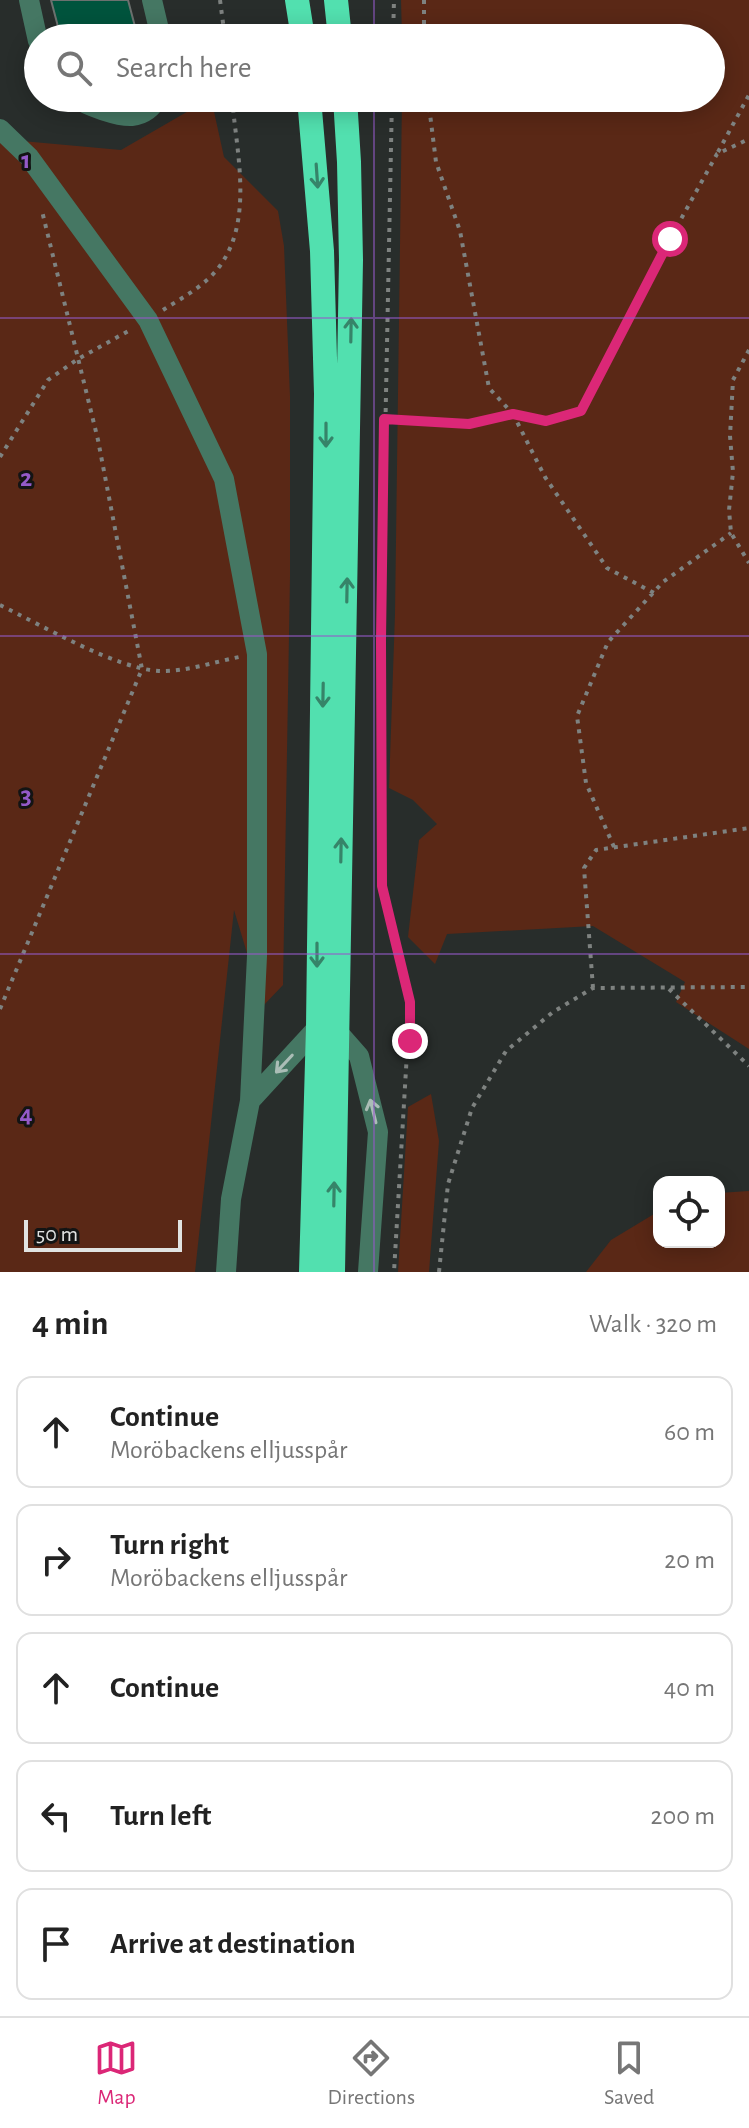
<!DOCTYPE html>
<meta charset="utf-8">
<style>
:root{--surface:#fff;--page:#f2f2f2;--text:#222;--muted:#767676;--line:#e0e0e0;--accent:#db2777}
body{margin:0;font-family:"Alegreya Sans",sans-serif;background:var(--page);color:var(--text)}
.controls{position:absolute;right:24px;bottom:24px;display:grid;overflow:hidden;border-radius:16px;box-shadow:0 4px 20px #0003}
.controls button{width:72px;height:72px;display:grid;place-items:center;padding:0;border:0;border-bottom:2px solid var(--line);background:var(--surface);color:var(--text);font:40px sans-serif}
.scale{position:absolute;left:24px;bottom:20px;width:158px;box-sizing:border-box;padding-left:8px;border:4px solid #e1e3e2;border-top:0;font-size:22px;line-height:28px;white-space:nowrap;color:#e1e3e2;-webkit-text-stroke:6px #131414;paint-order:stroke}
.stop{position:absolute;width:24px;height:24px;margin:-18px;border:6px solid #db2777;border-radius:50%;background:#fff}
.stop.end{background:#db2777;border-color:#fff;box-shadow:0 2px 8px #0008}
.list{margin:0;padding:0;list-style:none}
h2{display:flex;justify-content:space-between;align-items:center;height:104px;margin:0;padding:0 32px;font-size:34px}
h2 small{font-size:26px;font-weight:400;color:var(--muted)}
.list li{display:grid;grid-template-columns:52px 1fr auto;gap:24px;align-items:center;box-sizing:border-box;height:112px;margin:0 16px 16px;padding:0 16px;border:2px solid var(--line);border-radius:16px}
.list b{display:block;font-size:30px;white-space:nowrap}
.list p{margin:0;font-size:26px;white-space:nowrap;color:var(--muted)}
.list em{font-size:26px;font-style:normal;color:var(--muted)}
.icon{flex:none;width:44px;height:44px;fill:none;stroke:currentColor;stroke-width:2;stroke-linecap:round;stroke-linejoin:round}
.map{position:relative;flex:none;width:749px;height:1272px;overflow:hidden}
.search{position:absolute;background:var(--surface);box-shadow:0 4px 20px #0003;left:24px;right:24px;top:24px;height:88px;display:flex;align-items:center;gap:20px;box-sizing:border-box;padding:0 28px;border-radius:44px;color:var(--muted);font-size:30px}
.sheet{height:744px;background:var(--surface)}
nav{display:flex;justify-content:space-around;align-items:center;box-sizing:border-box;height:112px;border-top:2px solid var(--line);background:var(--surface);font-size:22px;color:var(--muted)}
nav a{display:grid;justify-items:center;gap:4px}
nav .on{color:var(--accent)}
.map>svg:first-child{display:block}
</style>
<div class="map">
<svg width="749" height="1272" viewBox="0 0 749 1272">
<rect width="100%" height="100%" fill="#282d2b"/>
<path fill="#5a2816" d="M401 0H749V1049L676 1002 685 982 593 926 447 934 435 964 408 937 419 840 437 824 413 800 389 788 395 614 402 98H711V38H402Z
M211 98 224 157 278 211 284 246 290 396V577L283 985 263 1006 234 910 195 1272H0V139L121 150Z
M431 1094 439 1141 429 1272H398L408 1107Z
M749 1191V1272H586L611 1240 659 1211V1242H719V1193Z"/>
<path fill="#00543d" stroke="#6c716f" stroke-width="2" d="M51 0H128L138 38H61Z"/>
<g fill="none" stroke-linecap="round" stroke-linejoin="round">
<path stroke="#7e8280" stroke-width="4" stroke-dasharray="4 6" stroke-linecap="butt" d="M220 0 225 38
M424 0V38
M393 38 394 0
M392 98 381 641V837L382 886 410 1002 394 1272
M428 98 436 162 460 231 489 388 513 414 546 421 581 411 670 239 717 154 749 139
M718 152 749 95
M163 310C185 296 212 282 225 258 252 212 236 148 232 98
M749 350 733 380 730 436 733 472 729 510 731 533 749 563
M384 419 469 424 513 414 545 477 607 568 654 593
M0 457 48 380 78 359 132 329
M0 605C41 625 117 669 159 671 185 672 214 662 239 657
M614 847 586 783 577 716 608 642 663 582 731 533
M593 988 584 868 596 850 749 828
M669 989 749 1066
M0 1009 142 669 98 440 42 211
M439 1272 448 1184 472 1108 506 1051 553 1012 593 988 749 987"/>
<path stroke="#457763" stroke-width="20" d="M29 0 38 41
M152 0 161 38
M77 98C85 106 120 117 132 116 144 115 153 107 158 98
M0 129 29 157 148 320 224 479 257 654V956L250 1101 231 1199 226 1272
M337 1031 359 1056 378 1132 368 1272
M250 1101 318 1027"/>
<path stroke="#52e0af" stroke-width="24" d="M297 0 303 38
M336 0 340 38
M309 98 322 251 326 394 318 1027 311 1272
M333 1272 351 260 349 162 345 98"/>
</g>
<defs><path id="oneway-shaft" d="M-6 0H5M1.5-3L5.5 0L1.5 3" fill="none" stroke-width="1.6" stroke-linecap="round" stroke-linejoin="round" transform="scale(2)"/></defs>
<g stroke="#368469">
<use href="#oneway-shaft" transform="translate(317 176) rotate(86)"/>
<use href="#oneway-shaft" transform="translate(351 330) rotate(-89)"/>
<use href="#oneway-shaft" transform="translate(326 435) rotate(90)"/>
<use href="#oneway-shaft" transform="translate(347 590) rotate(-89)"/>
<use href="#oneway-shaft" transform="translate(323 695) rotate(91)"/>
<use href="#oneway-shaft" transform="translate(341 850) rotate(-89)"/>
<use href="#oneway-shaft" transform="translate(317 955) rotate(90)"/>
<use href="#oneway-shaft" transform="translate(334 1194) rotate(-89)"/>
</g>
<g stroke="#aabdb6">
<use href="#oneway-shaft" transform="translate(284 1064) rotate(133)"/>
<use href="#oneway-shaft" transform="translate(373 1111) rotate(-104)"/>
</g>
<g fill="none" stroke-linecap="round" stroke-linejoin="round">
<path stroke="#db2777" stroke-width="10" d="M410 1041V1002L382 886 381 641 384 419 469 424 513 414 546 421 581 411 670 239"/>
</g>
<path fill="none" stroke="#945ac8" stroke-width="2" stroke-opacity="0.55" d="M374 0V38M374 98V1272M0 318H749M0 636H749M0 954H749"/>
<g font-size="26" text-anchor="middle" font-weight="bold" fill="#945ac8" stroke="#131414" stroke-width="6" stroke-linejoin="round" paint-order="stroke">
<text x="26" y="168">1</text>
<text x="26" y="486">2</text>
<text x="26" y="804">3</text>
<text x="26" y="1122">4</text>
</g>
</svg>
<div class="controls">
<button><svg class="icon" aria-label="locate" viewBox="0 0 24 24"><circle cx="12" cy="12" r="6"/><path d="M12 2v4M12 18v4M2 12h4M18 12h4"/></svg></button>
</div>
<div class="scale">50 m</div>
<div class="stop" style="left:670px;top:239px"></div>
<div class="stop end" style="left:410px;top:1041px"></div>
<div class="search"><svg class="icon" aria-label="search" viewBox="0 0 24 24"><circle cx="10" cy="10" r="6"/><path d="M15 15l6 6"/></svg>Search here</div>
</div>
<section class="sheet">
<h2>4 min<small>Walk · 320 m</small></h2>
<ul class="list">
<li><svg class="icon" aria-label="ahead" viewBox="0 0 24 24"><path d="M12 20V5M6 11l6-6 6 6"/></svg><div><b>Continue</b><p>Moröbackens elljusspår</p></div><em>60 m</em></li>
<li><svg class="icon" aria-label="right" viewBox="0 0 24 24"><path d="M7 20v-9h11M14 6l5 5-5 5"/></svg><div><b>Turn right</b><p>Moröbackens elljusspår</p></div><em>20 m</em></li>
<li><svg class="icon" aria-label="ahead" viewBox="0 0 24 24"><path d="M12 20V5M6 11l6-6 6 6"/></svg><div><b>Continue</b></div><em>40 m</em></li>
<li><svg class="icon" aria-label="left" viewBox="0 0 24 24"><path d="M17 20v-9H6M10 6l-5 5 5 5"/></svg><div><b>Turn left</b></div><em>200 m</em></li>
<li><svg class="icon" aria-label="arrive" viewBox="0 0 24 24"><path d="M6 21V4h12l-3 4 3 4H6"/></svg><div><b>Arrive at destination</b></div></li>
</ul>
</section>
<nav>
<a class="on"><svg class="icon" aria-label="map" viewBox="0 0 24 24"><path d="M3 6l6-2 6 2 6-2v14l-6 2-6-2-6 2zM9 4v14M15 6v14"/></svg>Map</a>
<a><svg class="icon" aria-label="directions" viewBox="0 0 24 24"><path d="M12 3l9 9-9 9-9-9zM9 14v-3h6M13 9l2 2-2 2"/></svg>Directions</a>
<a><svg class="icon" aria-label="saved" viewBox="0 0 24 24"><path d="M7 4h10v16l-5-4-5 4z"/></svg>Saved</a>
</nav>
